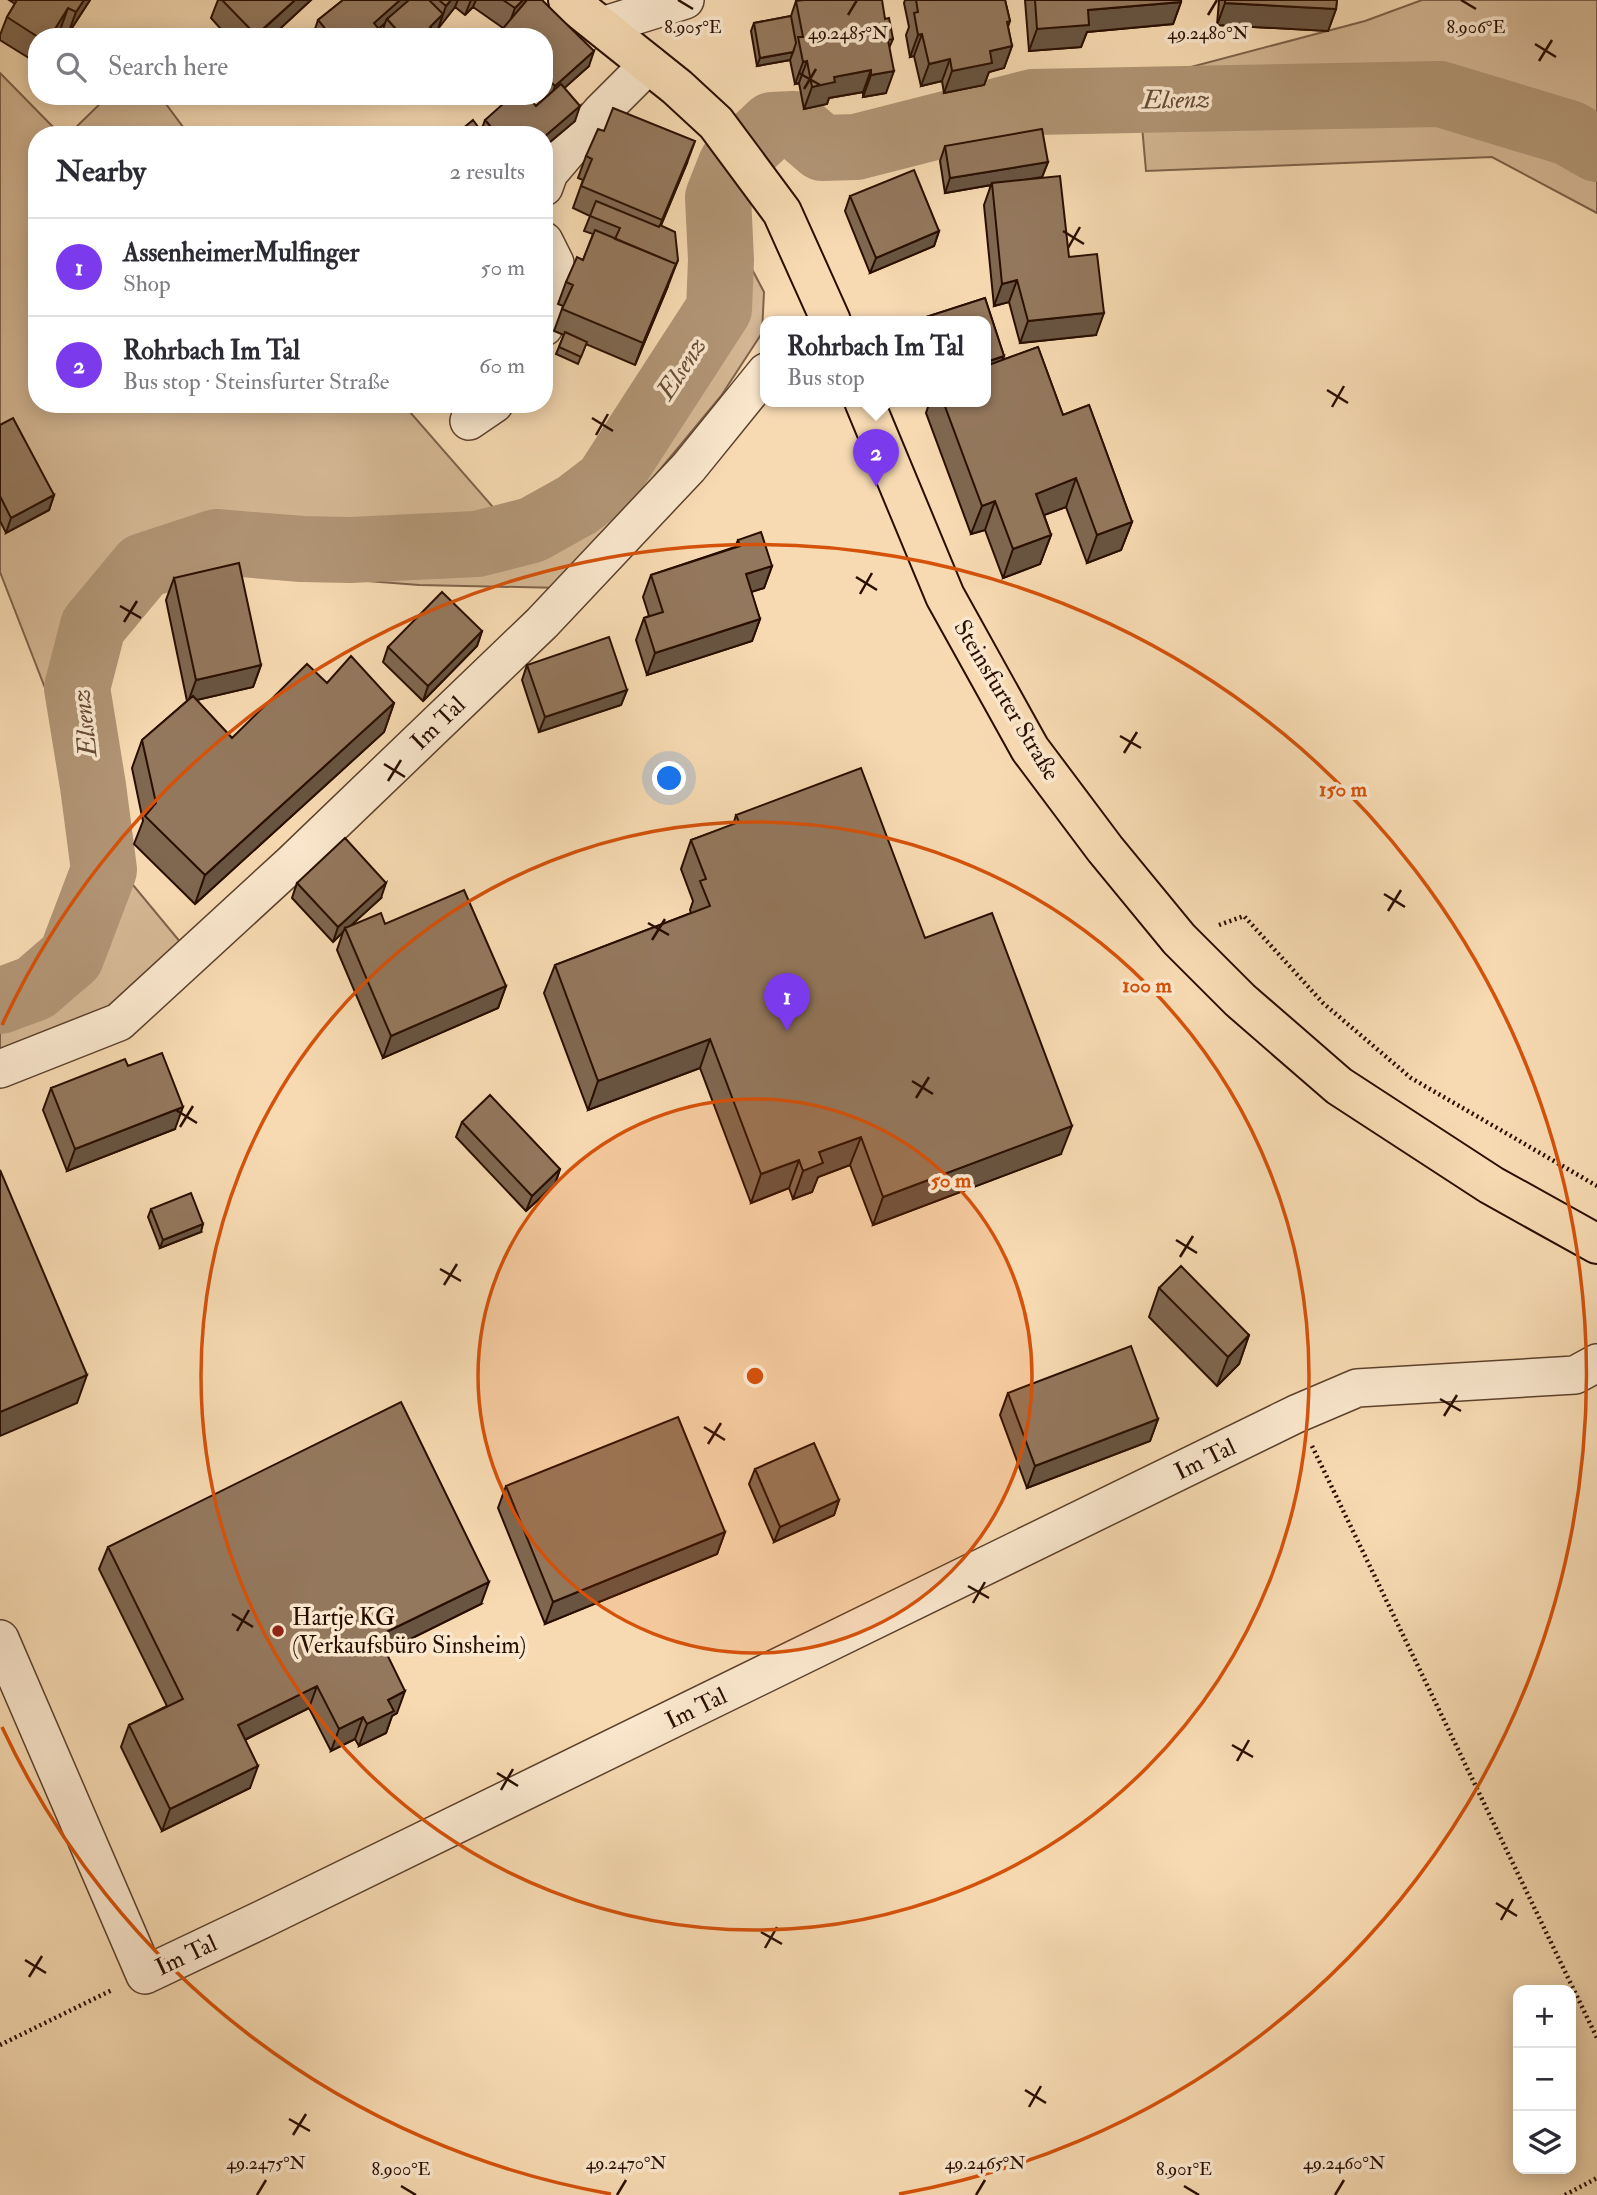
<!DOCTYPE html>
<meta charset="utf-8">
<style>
:root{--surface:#fff;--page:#f2f2f3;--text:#2b2b33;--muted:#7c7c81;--line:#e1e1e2;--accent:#7c3aed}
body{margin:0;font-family:"IM FELL Double Pica",serif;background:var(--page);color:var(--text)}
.controls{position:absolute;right:21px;bottom:21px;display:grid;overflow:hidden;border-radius:14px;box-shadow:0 4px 18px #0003}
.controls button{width:63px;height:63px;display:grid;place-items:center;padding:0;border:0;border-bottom:2px solid var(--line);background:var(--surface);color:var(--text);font:35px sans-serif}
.you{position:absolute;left:670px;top:779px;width:24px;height:24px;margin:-18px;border:5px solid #fff;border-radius:50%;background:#1a73e8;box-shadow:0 0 0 10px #1a73e833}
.badge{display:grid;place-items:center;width:46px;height:46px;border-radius:50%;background:var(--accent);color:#fff;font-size:23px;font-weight:700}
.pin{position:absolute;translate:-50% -58px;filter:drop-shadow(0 2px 4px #0008)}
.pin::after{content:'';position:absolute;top:37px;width:24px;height:21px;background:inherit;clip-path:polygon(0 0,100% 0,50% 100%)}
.popup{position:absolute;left:760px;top:316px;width:231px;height:91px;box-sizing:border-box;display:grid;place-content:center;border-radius:14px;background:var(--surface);filter:drop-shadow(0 2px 5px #0005);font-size:23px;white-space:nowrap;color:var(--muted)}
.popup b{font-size:26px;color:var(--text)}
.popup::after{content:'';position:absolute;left:50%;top:100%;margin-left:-14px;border:14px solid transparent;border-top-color:var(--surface)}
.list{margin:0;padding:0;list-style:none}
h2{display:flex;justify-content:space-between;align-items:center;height:91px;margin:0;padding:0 28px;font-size:30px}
h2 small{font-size:23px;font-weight:400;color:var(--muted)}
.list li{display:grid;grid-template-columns:46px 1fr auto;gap:21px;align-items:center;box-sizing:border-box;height:98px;padding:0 28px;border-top:2px solid var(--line)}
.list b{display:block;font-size:26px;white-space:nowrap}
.list p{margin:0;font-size:23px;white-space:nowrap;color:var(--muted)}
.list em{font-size:23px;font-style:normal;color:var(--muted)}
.icon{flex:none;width:38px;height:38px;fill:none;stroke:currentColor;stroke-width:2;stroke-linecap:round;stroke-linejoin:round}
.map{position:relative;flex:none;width:1597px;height:2195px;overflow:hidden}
.search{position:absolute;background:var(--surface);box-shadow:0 4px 18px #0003;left:28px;top:28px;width:525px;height:77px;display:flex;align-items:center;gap:18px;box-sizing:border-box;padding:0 24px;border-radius:28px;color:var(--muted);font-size:26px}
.panel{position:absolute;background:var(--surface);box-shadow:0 4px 18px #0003;left:28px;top:126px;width:525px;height:287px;border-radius:28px}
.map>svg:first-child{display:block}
</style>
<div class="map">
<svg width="1597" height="2195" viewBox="0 0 1597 2195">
<rect width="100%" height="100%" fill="#f7dab2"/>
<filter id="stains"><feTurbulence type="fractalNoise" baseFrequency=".00286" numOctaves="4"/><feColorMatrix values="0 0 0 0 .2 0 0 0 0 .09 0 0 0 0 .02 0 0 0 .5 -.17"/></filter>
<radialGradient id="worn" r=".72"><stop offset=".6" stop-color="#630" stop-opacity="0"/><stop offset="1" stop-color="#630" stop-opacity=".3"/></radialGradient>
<path fill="#d4b794" stroke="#7e624a" stroke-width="2" d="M1422 0H1597V213L1492 157 1146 171 1138 81 1365 21Z
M0 73 61 135H37V404H403L499 514 581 480 643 411 720 291 735 237 764 292 762 333 721 396 562 588 419 585 210 569 150 577 129 604 101 650 116 842 128 879 191 955 119 1022 0 1069V971L51 968 85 904 52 706 0 572Z
M108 96H160L189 135H68Z"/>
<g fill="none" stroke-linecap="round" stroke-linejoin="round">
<path stroke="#b19575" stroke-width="66" d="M0 1001 35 988 71 957 104 870 93 786 77 688 93 626 143 566 216 542 302 549 350 550 477 544 532 530 577 505 607 482 719 309 721 260 718 197 731 164 772 125 794 124 822 148 856 147 1033 102 1440 94 1569 133 1597 149"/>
<g stroke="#5c412c" stroke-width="40">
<path id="minor" d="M602 26 685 0
M544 187 549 173 601 112 649 64
M544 241 555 263 550 311 544 327
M469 421 494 404
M0 1069 119 1022 291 864 542 623 689 467 766 372
M0 1639 145 1975 263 1919 1296 1414 1357 1388 1575 1375 1597 1363"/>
</g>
<g stroke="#290e00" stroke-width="42">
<path id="major" d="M568 0 677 87 716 123 782 212 831 321
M864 401 945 596 1030 749 1105 849 1179 939 1240 1000 1339 1086 1491 1185 1597 1244"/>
</g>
<path stroke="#290e00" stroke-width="4.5" stroke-dasharray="2 3.5" stroke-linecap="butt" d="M1219 925 1244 916 1323 1003 1411 1078 1597 1186
M1312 1446 1597 2038
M0 2045 112 1990
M1565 2195 1597 2178"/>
<use href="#minor" stroke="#fae7cd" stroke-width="37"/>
<use href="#major" stroke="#f7dab2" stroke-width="38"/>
</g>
<path fill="#7f6750" stroke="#290e00" stroke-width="2" fill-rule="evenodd" d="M9 0H90L68 34 60 30 56 37H37V63L0 40V35L7 17 15 4Z
M218 0H311L271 37H228L211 18Z
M343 0H542L589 66 564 88 575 121 544 147V135H455L481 131 485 120 536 106 546 97 544 95V37H498L500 32 503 28 473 7 465 15 455 7 435 31 440 37H314L313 35 318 20ZM385 23 382 33 379 29Z
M905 0H1005L1010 21 1008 27 1012 46 1004 68 989 72 984 85 944 93 942 81 921 86 914 56 910 57 906 35 909 27 904 3Z
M1025 0H1181V2L1173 24 1087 32 1081 47 1029 51Z
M1219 0H1337L1336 9 1328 31 1217 25Z
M796 1 885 19 893 39 889 48 886 93 863 97V92L829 98 827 104 804 109 799 83 795 84 790 60 757 66 751 31 754 23 791 16Z
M945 146 1048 162 1042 177 1029 179 1069 257 1096 335 1020 343 1009 302 994 306 984 205 991 185 945 193 940 161Z
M586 156 687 163 661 225 668 286 635 365 586 344 578 364 556 354 564 335 554 331 563 306 558 304 566 282 583 260 593 234 584 231 590 216 573 208 583 180 578 178Z
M850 196 939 231 934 246 870 273 845 211Z
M985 298 1004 356 1002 360 1038 347 1063 415 1089 405 1132 522 1121 550 1087 563 1066 507 1044 515 1051 535 1040 564 1003 578 985 530 971 534 926 413 930 401H986V321H925L926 317Z
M0 425 54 495 49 510 6 533 0 521Z
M738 540 772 566 764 588 751 592 760 619 752 641 647 675 636 640 644 618 649 616 643 597 651 575 735 547Z
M174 578 261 665 253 687 196 700 232 738 327 683 394 703 384 732 195 904 134 844 143 821 132 768 142 740 187 701 166 600Z
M482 631 477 646 423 701 383 662 388 647Z
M527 665 627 690 621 705 539 732 522 680Z
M736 815 925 938 1061 1154 873 1225 850 1165 818 1177 812 1192 793 1199 789 1188 751 1203 700 1068 588 1110 544 993 555 965 691 913 690 910 693 901 681 869 691 840 733 825Z
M297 883 381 898 351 925 385 924 506 986 498 1008 383 1058 337 950 343 932 333 942 292 898Z
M128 1066 175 1129 67 1171 43 1110 51 1088Z
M462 1122 560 1169 555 1184 526 1211 456 1137Z
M151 1209 201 1232 160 1248 148 1217Z
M1159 1288 1249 1335 1239 1364 1217 1386 1149 1317Z
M1008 1393 1158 1419 1150 1441 1027 1488 1000 1415Z
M755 1469 839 1500 834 1515 774 1542 749 1484Z
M506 1486 725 1532 717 1554 545 1624 498 1508Z
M108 1547 481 1604 386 1651 397 1713 392 1716 386 1733 359 1746 355 1739 331 1751 309 1708 245 1740 250 1788 162 1831 121 1747 129 1725 167 1706 99 1569Z"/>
<path fill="#685441" stroke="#290e00" stroke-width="2" d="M84 0H90L68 34 76 12Z
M295 0H311L271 37H255Z
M400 0H408L406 5 387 19 385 23 370 37 374 23Z
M451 0H458L455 7 438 29 446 6Z
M471 0H476L473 7 465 15Z
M523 0H531L507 30 515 8Z
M1181 2 1173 24 1087 32 1081 47 1029 51 1037 29 1088 10Z
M1225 3 1336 9 1328 31 1217 25Z
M68 8 60 30 56 37H50Z
M443 14 438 29 430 37V27Z
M922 34 914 56 910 57 918 35Z
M1012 46 1004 68 989 72 984 85 944 93 952 71 990 51Z
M594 51 589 66 550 101 555 86Z
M793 52 790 60 757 66 760 58Z
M950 59 942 81 921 86 929 64Z
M807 61 799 83 795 84 803 62Z
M871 70 863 92 829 98 827 104 804 109 812 87 834 77Z
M894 71 886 93 863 97 871 75Z
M580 106 575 121 544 147V137Z
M695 141 687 163 654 242 662 220Z
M1048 162 1042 177 992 185V183L991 185 945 193 950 178Z
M939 231 934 246 870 273 876 258Z
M678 260 668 286 635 365 643 343Z
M1017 280 1009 302 994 306 1002 284Z
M1104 313 1096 335 1020 343 1028 321Z
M1004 356 998 371 986 375V362Z
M1076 478 1066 507 1025 522 1036 494Z
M54 495 49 510 6 533 11 518Z
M995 501 985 530 971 534 982 506Z
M1132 522 1121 550 1087 563 1097 535Z
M1051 535 1040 564 1003 578 1013 549Z
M772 566 764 588 738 596 746 574Z
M760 619 752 641 647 675 655 653Z
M482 631 477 646 423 701 428 686Z
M261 665 253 687 188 702 196 680Z
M627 690 621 705 539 732 545 717Z
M394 703 384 732 195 904 205 875Z
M386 883 381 898 346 930 345 928 343 932 333 942 338 927Z
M506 986 498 1008 383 1058 391 1036Z
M710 1039 700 1068 588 1110 598 1081Z
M183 1107 175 1129 67 1171 75 1149Z
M1072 1126 1061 1154 873 1225 883 1197Z
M861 1137 850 1165 818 1177 812 1192 793 1199 803 1171 819 1152Z
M799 1160 789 1188 751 1203 761 1174Z
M560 1169 555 1184 526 1211 532 1196Z
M203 1224 201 1232 160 1248 163 1240Z
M1249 1335 1239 1364 1217 1386 1228 1357Z
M87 1375 77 1403 0 1436V1412Z
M1158 1419 1150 1441 1027 1488 1035 1466Z
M839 1500 834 1515 774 1542 780 1527Z
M725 1532 717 1554 545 1624 553 1602Z
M489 1582 481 1604 370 1659 378 1636Z
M317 1686 309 1708 230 1747 238 1725Z
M405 1691 397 1713 392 1716 386 1733 359 1746 367 1724 388 1700Z
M363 1717 355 1739 331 1751 339 1729Z
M258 1766 250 1788 162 1831 170 1809Z"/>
<path fill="#94785d" stroke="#290e00" stroke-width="2" d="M17 0H84L76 12 68 8 50 37H38L7 17Z
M222 0H295L256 35Z
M343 0H400L374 23 385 37H332L318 20Z
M409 0H429L443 14 430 27 440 37H403L387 19Z
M439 0H451L446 6Z
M503 0H523L515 8Z
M527 0H542L594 51 555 86 544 75V37H505L500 32Z
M804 0H882L885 19 889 18 893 39 888 40 894 71 871 75V70L834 77 835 82 812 87 807 61 803 62 798 37H803L796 1Z
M916 0H1005L1010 21 1007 22 1012 46 990 51 992 63 952 71 950 59 929 64 922 34 918 35 914 13 918 12Z
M1035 0H1181V2L1088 10 1089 25 1037 29Z
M1225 0H1337L1336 9 1225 3Z
M791 16 796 43 793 52 760 58 754 23Z
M561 84 580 106 544 137V135H498L485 120 512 96H528L536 106Z
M613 108 695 141 662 220 581 186 592 159 586 156 598 129 604 131Z
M473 120 484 135H455Z
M1042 129 1048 162 950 178 945 146Z
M914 170 939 231 876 258 850 196Z
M1060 176 1069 257 1097 254 1104 313 1028 321 1017 280 1002 284 992 183Z
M596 201 659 227 660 225 675 232 678 260 673 271 676 264 615 239 620 228 590 216Z
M595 230 676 264 643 343 562 309 573 285 566 282 577 257 583 260Z
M985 298 1004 356 986 362V321H928L926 317Z
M565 332 587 342 581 357 559 347Z
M1038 347 1063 415 1089 405 1132 522 1097 535 1076 478 1036 494 1051 535 1013 549 995 501 982 506 943 401H986V366Z
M13 418 54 495 11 518 0 496V425Z
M761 532 772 566 746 574 760 619 655 653 644 618 663 612 651 575 740 546 738 540Z
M239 563 261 665 196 680 174 578Z
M442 592 482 631 428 686 388 647Z
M609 637 627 690 545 717 527 665Z
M351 656 394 703 205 875 145 816 156 803 142 740 193 696 232 738 307 664 327 683Z
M861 768 925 938 992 913 1072 1126 883 1197 861 1137 819 1152 823 1163 803 1171 799 1160 761 1174 710 1039 598 1081 555 965 710 906 700 881 706 879 691 840 739 822 736 815Z
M345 838 386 883 338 927 297 883Z
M464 890 506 986 391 1036 345 928 381 913 385 924Z
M162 1053 183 1107 75 1149 51 1088 125 1059 128 1066Z
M490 1095 560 1169 532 1196 462 1122Z
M0 1170 87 1375 0 1412Z
M191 1193 203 1224 163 1240 151 1209Z
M1181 1266 1249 1335 1228 1357 1159 1288Z
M1131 1346 1158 1419 1035 1466 1008 1393Z
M401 1402 489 1582 378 1636 405 1691 388 1700 394 1711 367 1724 363 1717 339 1729 317 1686 238 1725 258 1766 170 1809 129 1725 183 1699 108 1547Z
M678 1417 725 1532 553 1602 506 1486Z
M814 1443 839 1500 780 1527 755 1469Z"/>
<path fill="none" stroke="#290e00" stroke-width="2.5" d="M678 0 693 9M1461 0 1476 9M848 15 857 0M1208 15 1217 0M1535 44 1556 57M1539 61 1552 40M799 73 820 85M804 89 816 69M1063 231 1084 244M1068 248 1080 227M1327 390 1348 403M1332 407 1344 386M592 418 613 431M596 435 608 414M856 577 877 590M860 594 872 573M120 606 141 618M124 622 137 601M1120 736 1141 748M1124 753 1137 732M384 764 405 777M388 781 401 760M1384 894 1405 907M1388 911 1401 890M648 923 669 935M652 940 665 919M912 1081 933 1094M916 1098 929 1077M176 1110 197 1123M180 1127 193 1106M1176 1240 1197 1253M1180 1257 1193 1236M440 1269 461 1281M444 1285 457 1264M1440 1399 1461 1411M1444 1416 1457 1395M704 1427 725 1440M708 1444 721 1423M968 1586 989 1598M973 1603 985 1582M232 1614 253 1627M237 1631 249 1610M1232 1745 1253 1757M1237 1761 1249 1740M497 1773 518 1786M501 1790 513 1769M1496 1903 1517 1916M1501 1920 1513 1899M761 1932 782 1944M765 1948 777 1927M25 1960 46 1973M29 1977 42 1956M1025 2090 1046 2103M1029 2107 1041 2086M289 2119 310 2131M293 2135 306 2114M401 2186 416 2195M1184 2186 1199 2195M257 2195 266 2180M617 2195 626 2180M976 2195 985 2180M1335 2195 1344 2180"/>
<circle cx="755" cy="1376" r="277" fill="#d5520b" fill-opacity=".12"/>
<g fill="none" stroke="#d5520b" stroke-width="3.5">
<circle cx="755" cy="1376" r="277"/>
<circle cx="755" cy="1376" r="554"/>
<path d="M611 2194A831 831 0 0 1 2 1727M2 1025A831 831 0 1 1 899 2194"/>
</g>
<circle fill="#8f2418" stroke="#fae7cd" stroke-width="2.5" cx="278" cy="1631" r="7"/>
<g text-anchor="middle" stroke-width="7" stroke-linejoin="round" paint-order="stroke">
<g font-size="24" fill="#290e00" stroke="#fae7cd">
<text transform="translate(1007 700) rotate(59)" y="8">Steinsfurter Straße</text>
<text transform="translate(438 723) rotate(-44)" y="8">Im Tal</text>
<text transform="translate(1205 1459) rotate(-26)" y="8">Im Tal</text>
<text transform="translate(696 1708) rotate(-26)" y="8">Im Tal</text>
<text transform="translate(186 1955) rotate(-25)" y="8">Im Tal</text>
</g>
<g font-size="24" fill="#290e00" stroke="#fae7cd" text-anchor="start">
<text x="292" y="1625">Hartje KG<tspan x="292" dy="28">(Verkaufsbüro Sinsheim)</tspan></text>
</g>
<g font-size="26" font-style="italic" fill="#664b35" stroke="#fae7cd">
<text transform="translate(1176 99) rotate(-1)" y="9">Elsenz</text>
<text transform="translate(681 368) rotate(-57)" y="9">Elsenz</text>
<text transform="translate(84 723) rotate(-96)" y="9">Elsenz</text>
</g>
</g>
<g font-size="18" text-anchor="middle" fill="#290e00" stroke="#fae7cd" stroke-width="7" stroke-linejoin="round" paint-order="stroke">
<text x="693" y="33">8.905°E</text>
<text x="1476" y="33">8.906°E</text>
<text x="1208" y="39">49.2480°N</text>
<text x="848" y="39">49.2485°N</text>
<text x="266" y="2169">49.2475°N</text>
<text x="626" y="2169">49.2470°N</text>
<text x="985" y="2169">49.2465°N</text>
<text x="1344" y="2169">49.2460°N</text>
<text x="401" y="2175">8.900°E</text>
<text x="1184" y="2175">8.901°E</text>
</g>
<circle cx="755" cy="1376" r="10" fill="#d5520b" stroke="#fae7cd" stroke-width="3.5"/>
<g font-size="21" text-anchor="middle" font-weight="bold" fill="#d5520b" stroke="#fae7cd" stroke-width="7" stroke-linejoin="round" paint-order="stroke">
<text x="1343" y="796">150 m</text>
<text x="1147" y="992">100 m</text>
<text x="951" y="1187">50 m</text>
</g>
<rect width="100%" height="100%" filter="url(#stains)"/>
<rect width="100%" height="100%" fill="url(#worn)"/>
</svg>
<div class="controls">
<button>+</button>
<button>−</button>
<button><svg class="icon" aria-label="layers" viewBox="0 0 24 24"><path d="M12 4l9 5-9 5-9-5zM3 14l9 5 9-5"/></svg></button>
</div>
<div class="you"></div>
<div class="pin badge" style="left:787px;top:1031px">1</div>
<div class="pin badge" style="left:876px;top:487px">2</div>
<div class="popup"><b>Rohrbach Im Tal</b>Bus stop</div>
<div class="search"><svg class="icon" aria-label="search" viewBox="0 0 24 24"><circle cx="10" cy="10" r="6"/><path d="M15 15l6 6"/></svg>Search here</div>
<section class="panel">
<h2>Nearby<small>2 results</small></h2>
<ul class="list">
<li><span class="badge">1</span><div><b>AssenheimerMulfinger</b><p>Shop</p></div><em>50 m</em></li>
<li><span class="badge">2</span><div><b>Rohrbach Im Tal</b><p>Bus stop · Steinsfurter Straße</p></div><em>60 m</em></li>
</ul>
</section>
</div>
